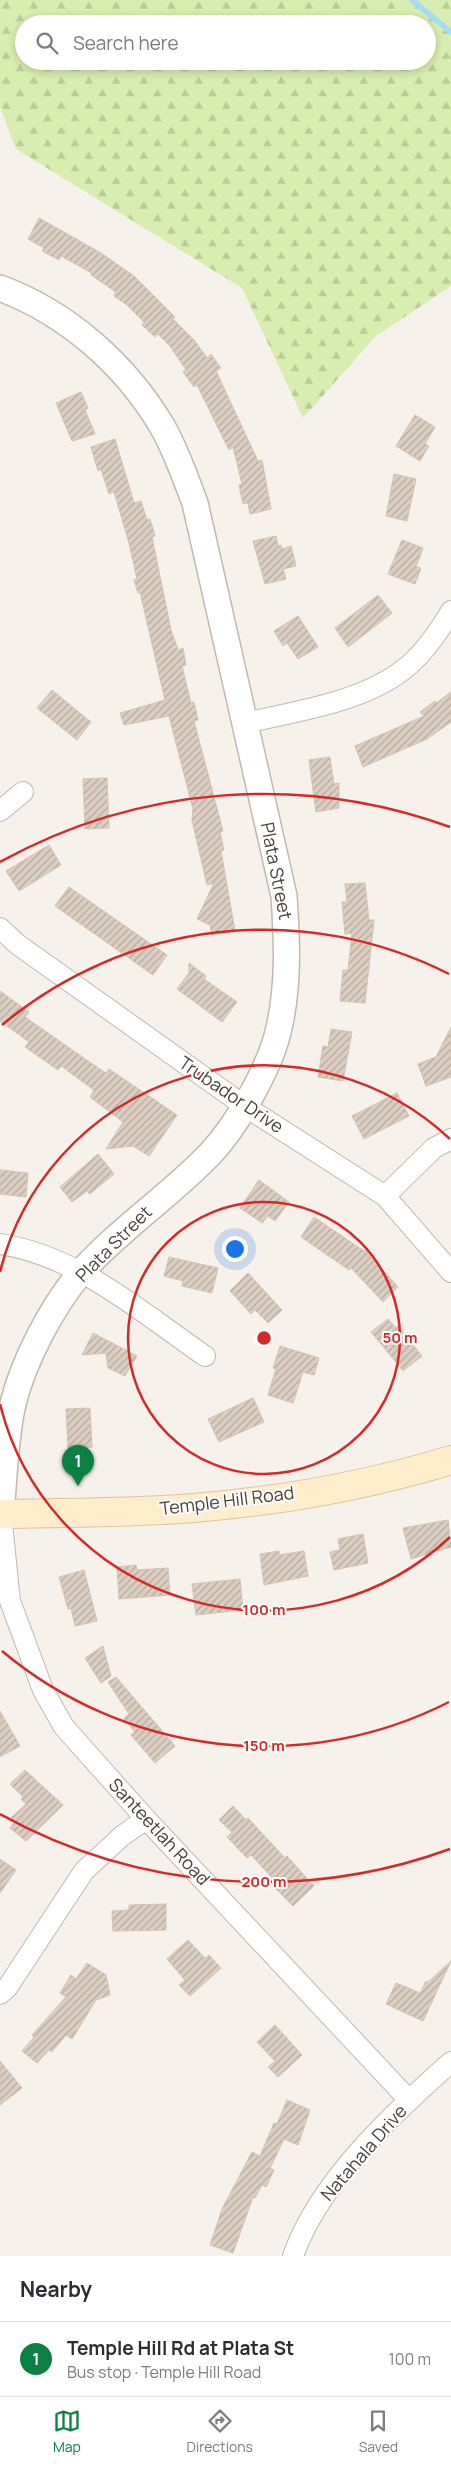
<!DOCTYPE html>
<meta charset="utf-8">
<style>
:root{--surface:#fff;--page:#f2f2f3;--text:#2b2b33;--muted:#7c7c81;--line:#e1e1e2;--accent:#0b8043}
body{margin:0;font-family:Manrope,sans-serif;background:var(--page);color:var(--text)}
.you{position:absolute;left:234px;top:1248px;width:18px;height:18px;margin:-12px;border:4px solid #fff;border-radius:50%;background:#1a73e8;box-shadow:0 0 0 8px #1a73e833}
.badge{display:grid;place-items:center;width:32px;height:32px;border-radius:50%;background:var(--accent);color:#fff;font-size:16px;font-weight:700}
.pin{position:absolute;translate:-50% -41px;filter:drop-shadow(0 1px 2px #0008)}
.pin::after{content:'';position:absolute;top:26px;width:18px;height:15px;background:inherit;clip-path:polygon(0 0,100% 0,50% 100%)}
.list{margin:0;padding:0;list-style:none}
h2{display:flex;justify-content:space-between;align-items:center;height:65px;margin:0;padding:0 20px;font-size:21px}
h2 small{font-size:16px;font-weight:400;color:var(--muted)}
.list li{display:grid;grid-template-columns:32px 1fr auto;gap:15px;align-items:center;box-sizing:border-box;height:75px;padding:0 20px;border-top:1px solid var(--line)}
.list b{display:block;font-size:19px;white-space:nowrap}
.list p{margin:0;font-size:16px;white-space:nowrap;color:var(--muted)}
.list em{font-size:16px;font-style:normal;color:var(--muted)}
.icon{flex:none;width:28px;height:28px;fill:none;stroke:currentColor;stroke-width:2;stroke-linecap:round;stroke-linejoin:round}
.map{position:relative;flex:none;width:451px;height:2256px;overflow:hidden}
.search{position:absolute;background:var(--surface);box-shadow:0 2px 8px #0003;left:15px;right:15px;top:15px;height:55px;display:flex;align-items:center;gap:12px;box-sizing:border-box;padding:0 18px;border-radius:28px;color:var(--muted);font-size:19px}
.sheet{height:140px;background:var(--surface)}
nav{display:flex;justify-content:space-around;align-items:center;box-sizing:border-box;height:70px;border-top:1px solid var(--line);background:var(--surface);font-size:14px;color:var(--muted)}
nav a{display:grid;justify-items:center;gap:2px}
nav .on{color:var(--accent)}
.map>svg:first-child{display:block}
</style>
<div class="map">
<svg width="451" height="2256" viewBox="0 0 451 2256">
<defs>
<pattern id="forest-firs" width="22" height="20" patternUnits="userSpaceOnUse" patternTransform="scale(1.25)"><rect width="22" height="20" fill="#d8edb0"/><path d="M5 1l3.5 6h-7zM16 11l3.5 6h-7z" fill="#bbcc98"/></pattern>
<pattern id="building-hatch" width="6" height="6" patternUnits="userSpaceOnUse" patternTransform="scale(1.25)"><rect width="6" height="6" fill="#dccec1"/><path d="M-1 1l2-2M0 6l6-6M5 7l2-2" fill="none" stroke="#b4a99e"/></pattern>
</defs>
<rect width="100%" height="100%" fill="#f6f1ea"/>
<path fill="url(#forest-firs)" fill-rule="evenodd" d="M0 0H451V286L376 336 303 418 242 288 16 149 0 107ZM24 24H427V61H24Z"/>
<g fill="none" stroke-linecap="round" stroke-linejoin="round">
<path stroke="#a3def6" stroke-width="5.5" d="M412 0 451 32"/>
</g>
<path fill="url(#building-hatch)" stroke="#d4c2b1" d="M39 218 101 253 134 276 175 317 173 319 195 341 207 358 211 354 221 368 216 371 258 461 262 460 271 509 250 514 248 503 243 504 239 485 242 484 233 447 229 450 197 385 194 387 183 372 186 370 170 346 158 334 155 337 142 325 144 322 127 305 114 296 116 292 91 275 92 273 61 256 59 260 42 251 44 248 28 239Z
M81 392 88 408 85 410 95 434 72 441 56 403Z
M415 415 435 427 425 444 429 446 420 461 396 446Z
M115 439 134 503 141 501 147 520 150 519 155 536 152 537 171 630 178 650 183 648 186 665 182 666 191 703 194 702 198 720 194 721 223 831 220 832 224 850 221 851 235 931 212 935 210 925 197 919 214 883 207 885 192 820 193 809 169 716 124 725 120 713 165 700 140 592 138 593 134 580 137 579 129 543 114 492 109 494 101 469 98 471 91 447Z
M394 474 416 479 407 521 386 516Z
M276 536 278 546 281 545 282 549 291 546 296 566 283 569 286 579 265 584 253 541Z
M402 540 423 548 416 567 421 568 415 584 388 574Z
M378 595 392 613 348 647 335 628Z
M298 616 318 647 298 659 287 643 283 646 274 631Z
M52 690 91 722 77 740 37 708Z
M451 692V722L427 739 363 767 355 746 424 716 420 712 435 701 436 703Z
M330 757 334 784 339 783V808L316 812 309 760Z
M107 778 109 828 85 829 83 779Z
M49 845 61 865 19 891 6 871Z
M365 883 369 920H374L365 1003 340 1001 343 970H348L352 933 345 934 342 902H347L345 884Z
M69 887 167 955 153 975 55 906Z
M189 963 206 976 204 979 237 1002 222 1022 177 989 189 973Z
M0 991 29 1012 25 1017 91 1063 106 1073 109 1069 177 1115 149 1156 133 1146 106 1149 123 1122 90 1097 94 1090 61 1066 58 1070 25 1047 29 1042 0 1021Z
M451 1027V1077L426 1086 418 1064 436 1057Z
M331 1029 352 1032 343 1081 318 1077 323 1046 328 1047Z
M397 1093 409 1116 364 1139 352 1116Z
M98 1154 114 1174 90 1194 87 1191 72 1202 60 1187Z
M0 1170 28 1173 26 1197 0 1194Z
M259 1180 289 1202 275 1221 268 1216 262 1223 240 1208Z
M314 1217 364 1251 365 1250 398 1287 383 1302 351 1268 349 1270 301 1237Z
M169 1257 218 1268 212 1293 182 1286 183 1281 164 1276Z
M248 1273 282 1310 268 1323 255 1310 251 1314 230 1291Z
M388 1319 396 1328 398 1326 422 1356 403 1371 371 1332Z
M93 1333 137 1356 125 1376 108 1368 106 1353 82 1355Z
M280 1346 319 1358 314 1375 303 1372 293 1403 268 1395 276 1369 273 1368Z
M253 1398 264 1422 219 1442 208 1419Z
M90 1408 92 1447 68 1448 66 1409Z
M448 1520 451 1547 411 1559 403 1528Z
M363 1534 368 1563 334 1570 330 1552 340 1550 338 1539Z
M279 1551V1555L304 1551 308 1576 264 1585 260 1554Z
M136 1565 137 1570 168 1568 170 1595 119 1599 117 1567Z
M84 1570 97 1621 75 1626 71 1608 68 1609 59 1577Z
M240 1579 243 1610 196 1615 192 1584Z
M103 1646 111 1676 101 1683 85 1658Z
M116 1677 175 1746 155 1763 131 1735 135 1732 124 1719 129 1714 108 1682Z
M0 1711 20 1746 0 1757Z
M25 1770 63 1805 26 1841 10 1828 15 1822 11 1818 26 1804 21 1799 23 1797 10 1784Z
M233 1806 246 1820 248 1818 285 1858 287 1856 314 1886 293 1906 274 1887 278 1884 251 1855 247 1858 227 1837 232 1832 219 1820Z
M0 1859 16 1870 0 1893Z
M166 1904V1930L113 1931 112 1911 129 1910V1905Z
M188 1940 205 1958 209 1955 221 1968 190 1996 179 1985 185 1980 167 1959Z
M451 1961 423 2021 386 2004 396 1983 420 1993 426 1981 428 1982Z
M87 1963 106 1975 110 1995 96 2000 72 2039 66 2035 52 2052 49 2050 37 2063 22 2051 34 2037 32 2035 66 1997 60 1993 71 1975 76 1979Z
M275 2025 302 2055 278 2077 268 2067 275 2061 257 2042Z
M0 2061 22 2088 0 2105Z
M287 2100 310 2110 298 2145 284 2139 270 2168 274 2170 266 2187 262 2185 255 2198 253 2197 233 2253 210 2245 222 2209 252 2152 260 2156 274 2123 277 2124Z"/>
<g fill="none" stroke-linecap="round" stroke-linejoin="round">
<g stroke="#c3b8ac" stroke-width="22">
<path id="minor" d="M244 723C294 712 362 702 403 670 423 655 438 633 451 611
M0 811 23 792
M0 928 17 944 246 1107 385 1196 451 1272
M385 1196 434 1148 451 1139
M0 1244C78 1256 141 1312 205 1356
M1 1514 10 1601 43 1690 64 1727 146 1819 409 2100
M0 1994 7 1988 84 1871 122 1836 146 1819
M293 2256C320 2180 392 2115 451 2062"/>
</g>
<g stroke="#c3b8ac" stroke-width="28">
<path id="tertiary" d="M0 288C67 313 125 364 162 426 176 450 185 477 195 503L284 896C287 940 289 984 279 1028 271 1066 237 1125 211 1153 171 1195 121 1228 82 1271 52 1306 22 1363 12 1408 5 1443 4 1479 1 1514"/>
</g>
<g stroke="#dcc399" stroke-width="30">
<path id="secondary" d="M0 1514C64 1513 129 1513 194 1508 279 1501 369 1485 451 1460"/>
</g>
<use href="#minor" stroke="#fff" stroke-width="20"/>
<use href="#tertiary" stroke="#fff" stroke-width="25"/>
<use href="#secondary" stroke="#ffedcb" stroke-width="28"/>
</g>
<g fill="none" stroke="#d62828" stroke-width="2.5">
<circle cx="264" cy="1338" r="136"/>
<path d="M450 1537A272 272 0 0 1 0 1404M0 1272A272 272 0 0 1 450 1139"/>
<path d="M449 1702A408 408 0 0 1 2 1651M2 1025A408 408 0 0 1 449 974"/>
<path d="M450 1849A544 544 0 0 1 0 1814M0 862A544 544 0 0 1 450 827"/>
</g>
<g text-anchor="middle" stroke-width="4" stroke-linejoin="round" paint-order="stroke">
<g font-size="18" fill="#4b4137" stroke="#fff">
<text transform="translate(276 871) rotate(79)" y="6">Plata Street</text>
<text transform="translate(231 1095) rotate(34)" y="6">Trubador Drive</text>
<text transform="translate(114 1244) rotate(-45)" y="6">Plata Street</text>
<text transform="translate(227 1501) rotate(-7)" y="6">Temple Hill Road</text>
<text transform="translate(159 1832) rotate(47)" y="6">Santeetlah Road</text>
<text transform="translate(364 2153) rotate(-49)" y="6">Natahala Drive</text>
</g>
</g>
<circle cx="264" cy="1338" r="8" fill="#d62828" stroke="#fff" stroke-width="2.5"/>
<g font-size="15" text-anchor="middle" font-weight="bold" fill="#d62828" stroke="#fff" stroke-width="4" stroke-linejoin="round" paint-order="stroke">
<text x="400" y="1343">50 m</text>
<text x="264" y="1615">100 m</text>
<text x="264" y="1751">150 m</text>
<text x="264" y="1887">200 m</text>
</g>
</svg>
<div class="you"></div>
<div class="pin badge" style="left:78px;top:1486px">1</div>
<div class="search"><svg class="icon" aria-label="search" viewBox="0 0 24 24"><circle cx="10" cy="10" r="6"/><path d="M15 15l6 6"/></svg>Search here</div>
</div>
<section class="sheet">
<h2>Nearby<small></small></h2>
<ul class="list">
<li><span class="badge">1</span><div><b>Temple Hill Rd at Plata St</b><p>Bus stop · Temple Hill Road</p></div><em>100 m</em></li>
</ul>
</section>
<nav>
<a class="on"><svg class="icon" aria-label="map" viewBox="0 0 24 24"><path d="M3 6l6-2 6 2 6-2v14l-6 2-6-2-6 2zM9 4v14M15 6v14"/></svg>Map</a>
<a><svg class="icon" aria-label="directions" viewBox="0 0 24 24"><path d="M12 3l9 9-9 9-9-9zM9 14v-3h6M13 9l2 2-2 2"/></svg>Directions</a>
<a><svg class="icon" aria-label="saved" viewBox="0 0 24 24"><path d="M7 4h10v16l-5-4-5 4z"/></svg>Saved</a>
</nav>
